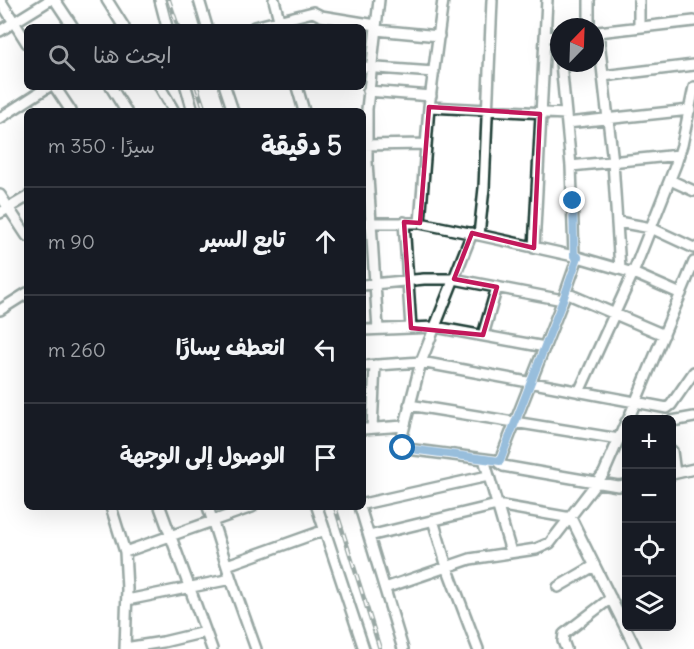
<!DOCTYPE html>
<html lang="ar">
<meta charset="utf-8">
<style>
:root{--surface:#171b24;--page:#20242c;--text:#f1f3f6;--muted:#9ea1a6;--line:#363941}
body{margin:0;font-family:Delius,"Playpen Sans Arabic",sans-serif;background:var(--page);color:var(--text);direction:rtl}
.controls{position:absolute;right:18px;bottom:18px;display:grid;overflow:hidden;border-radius:9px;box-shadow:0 6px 24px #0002}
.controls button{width:54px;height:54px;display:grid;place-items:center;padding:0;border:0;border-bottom:2px solid var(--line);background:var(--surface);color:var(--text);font:30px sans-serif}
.compass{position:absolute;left:550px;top:18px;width:54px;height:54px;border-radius:50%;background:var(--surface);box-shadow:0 6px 24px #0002;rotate:23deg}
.stop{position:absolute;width:18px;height:18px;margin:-14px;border:4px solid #1f6fb2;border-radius:50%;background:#fff}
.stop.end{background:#1f6fb2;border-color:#fff;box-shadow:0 2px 6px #0008}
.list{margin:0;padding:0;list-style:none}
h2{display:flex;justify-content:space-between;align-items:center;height:78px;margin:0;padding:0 24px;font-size:26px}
h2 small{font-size:20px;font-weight:400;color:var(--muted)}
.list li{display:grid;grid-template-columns:39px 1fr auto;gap:18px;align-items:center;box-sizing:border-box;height:108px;padding:0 24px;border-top:2px solid var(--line)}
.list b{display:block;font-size:22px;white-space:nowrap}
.list em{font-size:20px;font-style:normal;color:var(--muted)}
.icon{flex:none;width:33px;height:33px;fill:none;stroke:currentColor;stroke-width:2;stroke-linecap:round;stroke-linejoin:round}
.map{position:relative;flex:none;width:694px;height:649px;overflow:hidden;direction:ltr}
.search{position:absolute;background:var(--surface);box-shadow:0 6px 24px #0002;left:24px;top:24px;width:342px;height:66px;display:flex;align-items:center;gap:15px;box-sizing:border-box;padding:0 21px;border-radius:9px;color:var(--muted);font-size:22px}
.panel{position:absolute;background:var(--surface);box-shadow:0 6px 24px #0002;left:24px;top:108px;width:342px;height:402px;border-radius:9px;direction:rtl}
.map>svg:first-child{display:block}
</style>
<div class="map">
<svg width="694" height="649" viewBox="0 0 694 649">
<rect width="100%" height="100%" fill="#fff"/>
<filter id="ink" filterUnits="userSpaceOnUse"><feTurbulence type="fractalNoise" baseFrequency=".0167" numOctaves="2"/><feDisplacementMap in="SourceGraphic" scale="12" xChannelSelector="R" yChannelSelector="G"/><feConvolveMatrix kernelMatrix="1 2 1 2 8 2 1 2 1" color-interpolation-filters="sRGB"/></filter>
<g filter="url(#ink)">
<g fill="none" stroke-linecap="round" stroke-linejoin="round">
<g stroke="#1f3d34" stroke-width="14">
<path id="minor" d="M0 0 27 43
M55 0 73 27
M107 0 124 27
M160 0 167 27
M199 0 207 27
M274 0 281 27
M254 27 313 12 321 16 376 25
M589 27V0
M639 27V0
M376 30 439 36
M0 31 50 0
M545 37 559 36
M561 63 571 166 574 256
M363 67 434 72
M603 76 694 65
M55 87 71 111
M111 87 126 111
M160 87 174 111
M186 87 193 111
M225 87 233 111
M297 87 304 111
M368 91 431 96
M429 107 566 114
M0 118 48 87
M567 123 690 110
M363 145 426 144
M571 166 679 155
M670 180 694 191
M0 195 27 236
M0 213 27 197
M404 222 411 328
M618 222 651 228 694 248
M363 223H420L479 235 578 257 633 273 681 294
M420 223 429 107 443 0
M472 233 421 362 400 444 403 448 407 449 500 461
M479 235 484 188 492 0
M534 248 547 0
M578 257 563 300 499 463 503 466 618 486 626 485
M620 269 613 162 598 32 694 21
M363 285 424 279H454L563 300
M566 293 664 335
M0 310 27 293
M378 329 367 162V109L379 0
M363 330 435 327 545 347
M483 335 497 287
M363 366 421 362 667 408 671 405 694 372
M579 392 633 273 676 164 682 145 694 87
M409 405 619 439
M628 420 694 262
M672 421 694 417
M372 428 375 365
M363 429 404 426
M672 451 675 473
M484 459 511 552
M672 474 694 469
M363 504 488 476
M111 507 125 552 127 589 125 649
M160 507 212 649
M208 507 231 579 256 649
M317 507 364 649
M360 507 403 649
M433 520 447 567 478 649
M369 536 497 505 571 518 636 649
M125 552 252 507
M227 565 325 530
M558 587 594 566
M385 588 470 559 536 549 550 543 604 473 626 422
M127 600 231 579
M125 648 163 642 205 632
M566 649 563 641 564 634 611 598"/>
</g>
<use href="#minor" stroke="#fff" stroke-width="9"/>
<g stroke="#1f3d34" stroke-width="4.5">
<path id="rail" d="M169 0 178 27
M197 87 205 111
M335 507 380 649"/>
</g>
<use href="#rail" stroke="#fff" stroke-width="2" stroke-dasharray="7" stroke-linecap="butt"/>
</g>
</g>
<g fill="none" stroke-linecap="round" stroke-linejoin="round" filter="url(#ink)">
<path stroke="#1f6fb2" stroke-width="8" d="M403 448 500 461 563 300 578 257 574 256 573 201"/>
</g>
<path d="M0 0H694V649H0ZM429 107 540 114 534 248 472 233 454 279 497 287 483 335 411 328 404 222 420 223Z" fill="#fff" fill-opacity=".55" fill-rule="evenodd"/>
<path fill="none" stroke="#c2185b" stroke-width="4.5" stroke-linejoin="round" d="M429 107 540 114 534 248 472 233 454 279 497 287 483 335 411 328 404 222 420 223Z"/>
</svg>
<div class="controls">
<button>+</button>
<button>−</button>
<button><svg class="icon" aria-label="locate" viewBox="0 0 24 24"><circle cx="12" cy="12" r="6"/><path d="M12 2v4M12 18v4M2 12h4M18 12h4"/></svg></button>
<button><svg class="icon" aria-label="layers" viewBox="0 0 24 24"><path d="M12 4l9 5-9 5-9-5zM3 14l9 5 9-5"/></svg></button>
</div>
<svg class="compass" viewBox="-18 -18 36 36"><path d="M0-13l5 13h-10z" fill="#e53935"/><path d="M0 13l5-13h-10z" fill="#9ea1a6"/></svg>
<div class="stop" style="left:403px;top:448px"></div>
<div class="stop end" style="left:573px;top:201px"></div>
<div class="search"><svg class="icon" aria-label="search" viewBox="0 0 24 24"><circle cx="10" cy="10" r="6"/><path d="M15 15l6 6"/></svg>ابحث هنا</div>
<section class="panel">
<h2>5 دقيقة<small>سيرًا · 350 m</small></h2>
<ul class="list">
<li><svg class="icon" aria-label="ahead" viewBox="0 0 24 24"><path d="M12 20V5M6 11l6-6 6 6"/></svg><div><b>تابع السير</b></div><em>90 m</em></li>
<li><svg class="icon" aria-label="left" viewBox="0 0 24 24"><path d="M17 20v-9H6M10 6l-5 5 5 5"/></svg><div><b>انعطف يسارًا</b></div><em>260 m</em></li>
<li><svg class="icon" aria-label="arrive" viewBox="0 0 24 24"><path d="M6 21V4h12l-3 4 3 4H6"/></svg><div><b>الوصول إلى الوجهة</b></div></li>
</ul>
</section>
</div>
